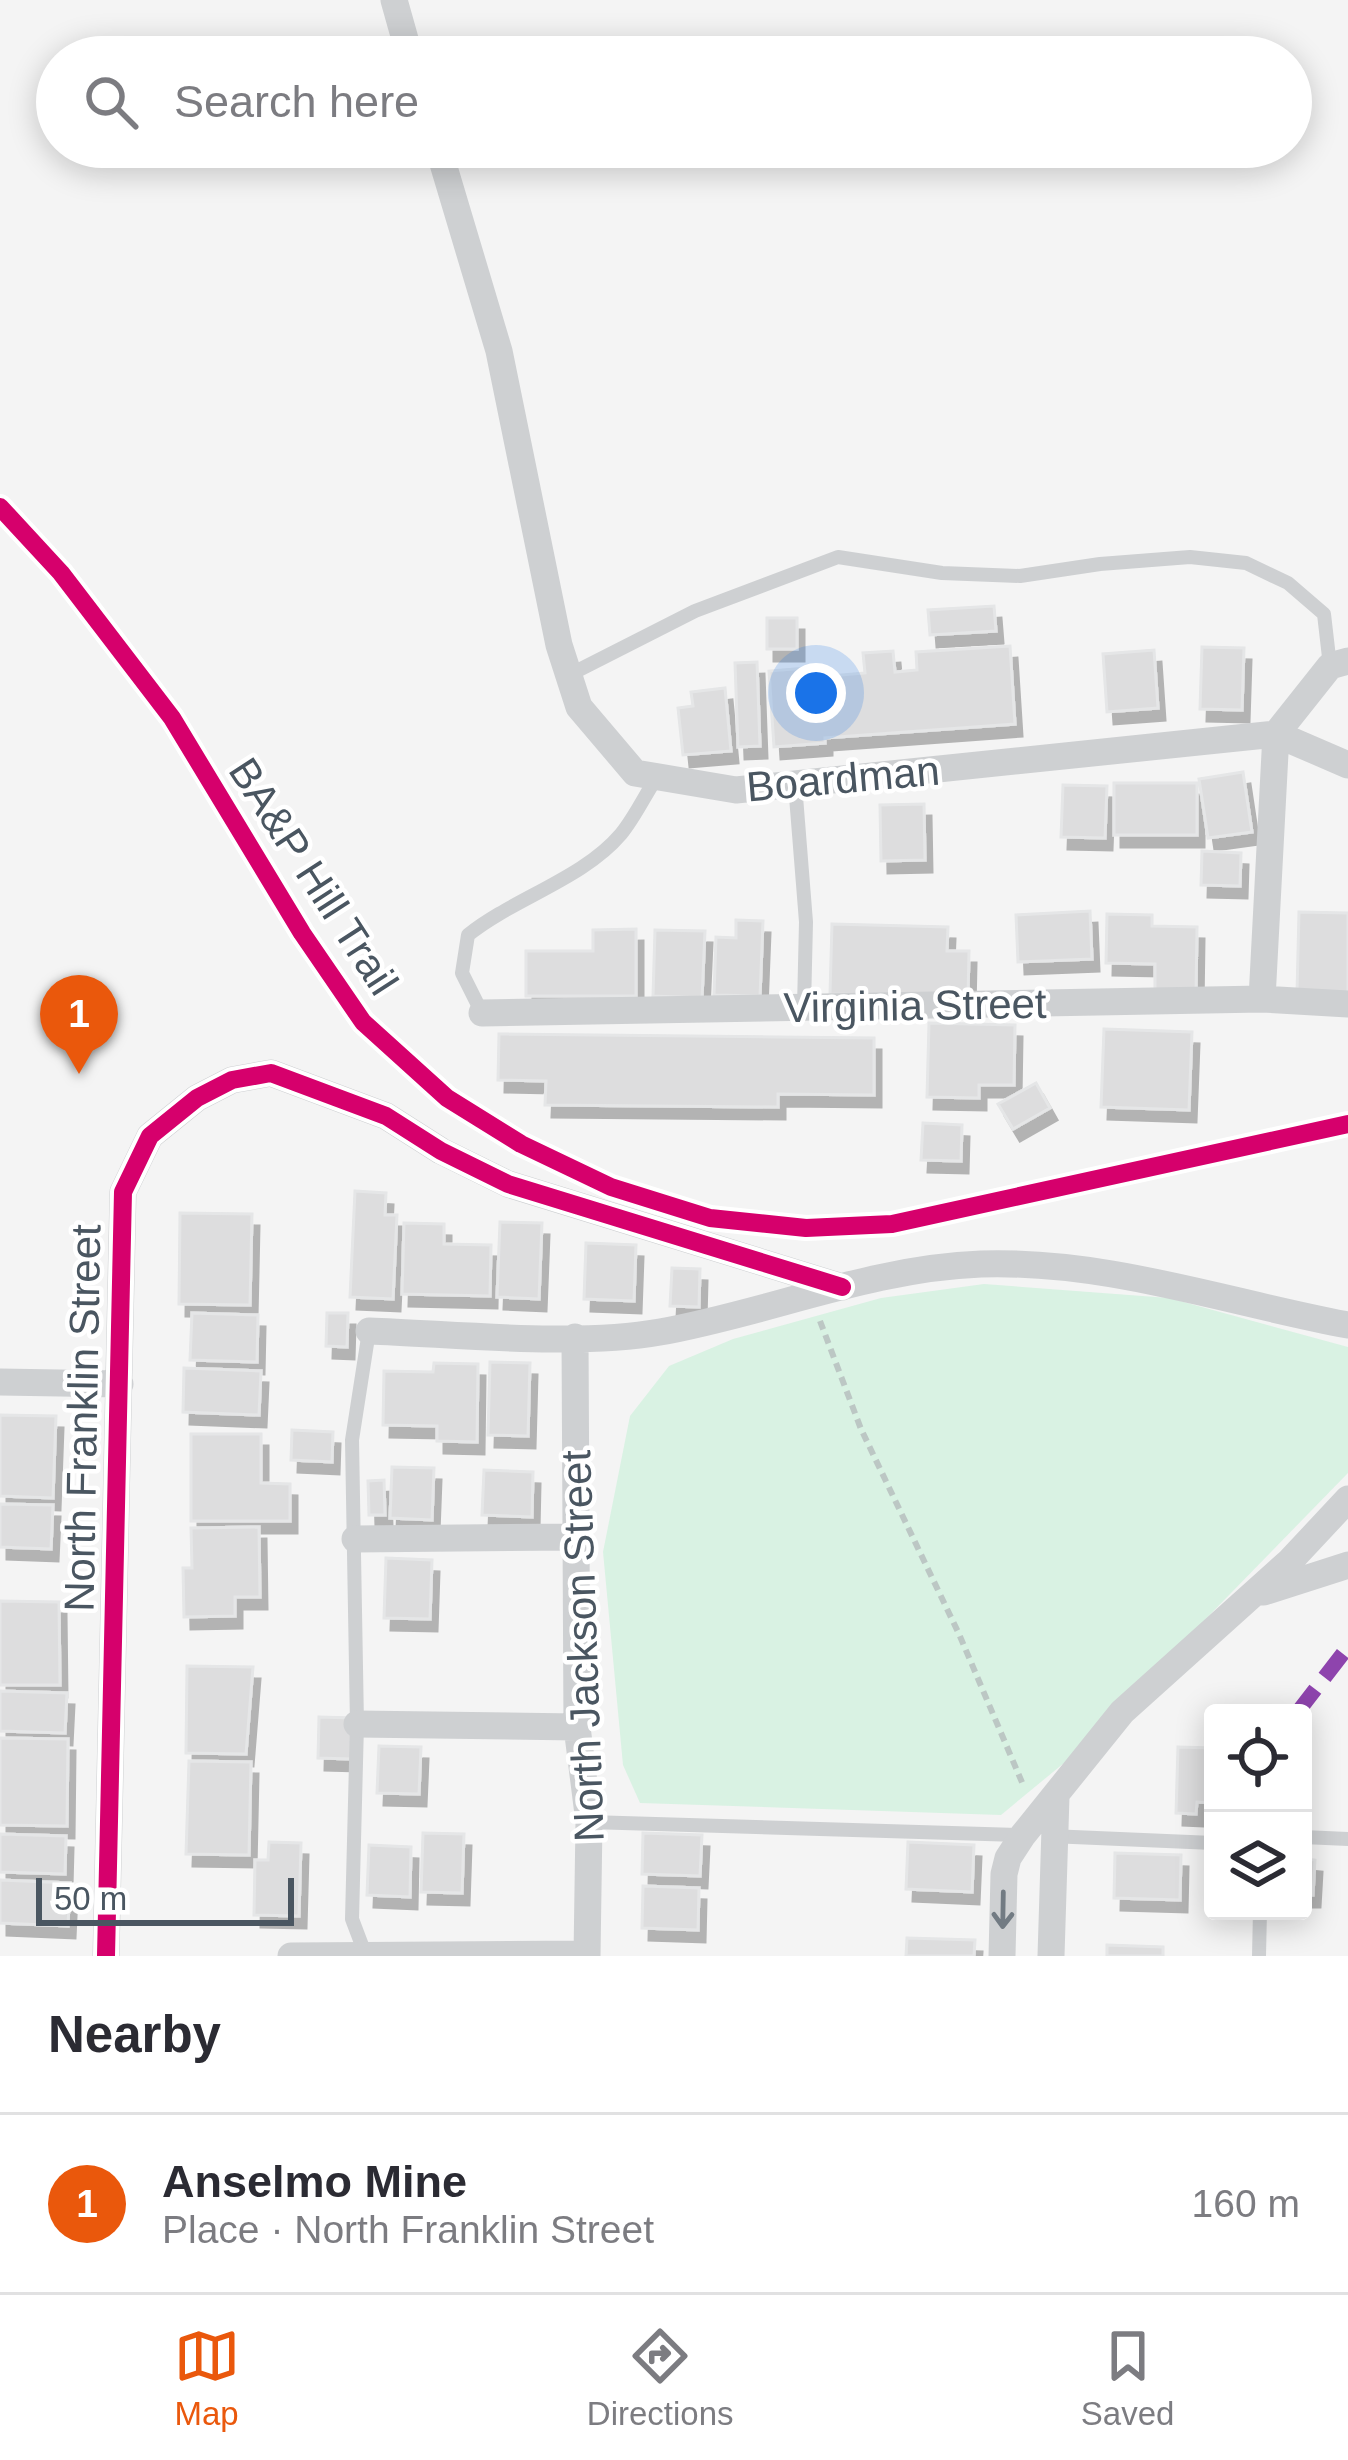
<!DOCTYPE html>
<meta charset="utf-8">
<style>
:root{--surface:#fff;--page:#f7f7f7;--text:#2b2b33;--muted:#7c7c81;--line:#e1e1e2;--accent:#ea580c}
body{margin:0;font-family:Arial,sans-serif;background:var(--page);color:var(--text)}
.controls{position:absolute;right:36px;bottom:36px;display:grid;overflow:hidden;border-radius:12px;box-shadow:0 6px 30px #0003}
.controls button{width:108px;height:108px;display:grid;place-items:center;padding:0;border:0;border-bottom:3px solid var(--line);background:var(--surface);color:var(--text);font:60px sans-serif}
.scale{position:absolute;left:36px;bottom:30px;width:258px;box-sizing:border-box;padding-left:12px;border:6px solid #4a5661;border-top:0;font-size:33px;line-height:42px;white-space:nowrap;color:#4a5661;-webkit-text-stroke:9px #fff;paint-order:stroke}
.you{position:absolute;left:816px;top:693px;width:42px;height:42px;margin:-30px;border:9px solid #fff;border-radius:50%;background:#1a73e8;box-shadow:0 0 0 18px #1a73e833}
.badge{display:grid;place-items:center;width:78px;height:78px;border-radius:50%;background:var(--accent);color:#fff;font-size:39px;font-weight:700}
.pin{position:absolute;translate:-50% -99px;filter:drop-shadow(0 3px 6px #0008)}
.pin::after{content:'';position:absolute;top:63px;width:42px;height:36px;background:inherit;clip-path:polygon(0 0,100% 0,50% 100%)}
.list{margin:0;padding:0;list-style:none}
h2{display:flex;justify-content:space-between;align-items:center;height:156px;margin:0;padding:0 48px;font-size:51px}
h2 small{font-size:39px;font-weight:400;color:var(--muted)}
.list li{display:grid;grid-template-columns:78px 1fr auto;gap:36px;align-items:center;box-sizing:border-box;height:180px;padding:0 48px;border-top:3px solid var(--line)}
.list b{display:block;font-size:45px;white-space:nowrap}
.list p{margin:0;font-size:39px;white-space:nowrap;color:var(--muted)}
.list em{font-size:39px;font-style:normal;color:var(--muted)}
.icon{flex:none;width:66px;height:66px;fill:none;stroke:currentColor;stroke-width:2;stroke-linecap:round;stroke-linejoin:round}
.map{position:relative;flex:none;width:1348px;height:1956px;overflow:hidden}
.search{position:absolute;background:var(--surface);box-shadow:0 6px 30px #0003;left:36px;right:36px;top:36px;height:132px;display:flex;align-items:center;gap:30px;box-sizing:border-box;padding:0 42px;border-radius:66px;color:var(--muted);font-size:45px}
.sheet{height:336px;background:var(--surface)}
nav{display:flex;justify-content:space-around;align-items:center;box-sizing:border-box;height:168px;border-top:3px solid var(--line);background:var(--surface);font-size:33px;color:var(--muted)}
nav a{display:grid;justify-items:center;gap:6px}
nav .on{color:var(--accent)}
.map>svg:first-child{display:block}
</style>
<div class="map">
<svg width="1348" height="1956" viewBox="0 0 1348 1956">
<defs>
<filter id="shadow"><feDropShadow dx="7" dy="12" stdDeviation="0" flood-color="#0004"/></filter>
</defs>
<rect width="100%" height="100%" fill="#f4f4f4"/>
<path fill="#d9f2e3" d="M984 1284 1169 1298 1348 1347V1473L1070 1758 1001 1815 640 1803 623 1765 603 1552 630 1416 669 1366 733 1339 881 1298Z"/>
<path fill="#ddddde" stroke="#e5e6e7" stroke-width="3" filter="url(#shadow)" d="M994 606 996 631 930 635 928 610Z
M767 618H797V649H767Z
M1010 646 1015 724 825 738V743L774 747 769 671 818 667 819 677 865 673 863 653 893 651 895 672 917 670 916 652Z
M1202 647 1244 648 1242 710 1200 709Z
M1154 650 1158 708 1107 712 1103 654Z
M757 662 760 746 738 747 735 663Z
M725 688 731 751 683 755 678 708 693 706 691 692Z
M1243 772 1252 832 1208 838 1199 779Z
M1114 783H1197V835H1114Z
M1063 785 1107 786 1105 838 1061 837Z
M924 804 925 860 881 861 880 805Z
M1202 851 1241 853 1240 886 1201 885Z
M1090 911 1092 959 1018 962 1016 915Z
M1299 912 1348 913V995L1297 993Z
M1107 914 1152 915V926L1197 927 1196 993 1155 992V964L1106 963Z
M736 920 763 921 760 996 714 995 716 937 736 938Z
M832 924 948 927 947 951H969L968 997 830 994Z
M636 929V996H526V951H593V930Z
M655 930 705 931 702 998 653 996Z
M929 1023 1015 1025 1014 1085H979V1098L927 1097Z
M1104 1029 1192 1032 1189 1110 1101 1107Z
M499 1034 874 1038V1095L778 1094V1107L545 1105 546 1081 498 1080Z
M1036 1083 1050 1108 1013 1129 998 1104Z
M923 1123 962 1125 961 1161 921 1160Z
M355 1191 386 1193 385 1215H397L393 1299 350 1297Z
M180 1213 252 1214 250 1305 179 1304Z
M500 1222 542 1223 539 1299 497 1297Z
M404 1223 444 1224V1244L491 1245 490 1296 402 1294Z
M586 1243 636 1245 634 1301 584 1299Z
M672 1268 700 1269 699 1307 670 1306Z
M192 1313 258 1315 257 1362 190 1360Z
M327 1313H348L347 1347 326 1346Z
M490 1362 530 1363 528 1436 488 1435Z
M434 1363 478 1364 477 1442 437 1441V1426L383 1425 384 1371 433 1372Z
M184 1368 261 1371 259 1415 183 1412Z
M0 1415 56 1416 53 1498 0 1496Z
M292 1430 333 1432 332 1462 291 1460Z
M191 1434H261V1483L290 1484V1521H191Z
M392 1467 434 1468 432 1520 390 1518Z
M484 1470 533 1472 532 1517 482 1515Z
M384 1480 385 1515H369L368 1481Z
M0 1504 53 1505 51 1549 0 1547Z
M259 1527 260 1597H235V1616L184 1617 183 1568H192L191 1528Z
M386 1558 432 1560 430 1619 384 1618Z
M0 1601 59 1602 60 1685H0Z
M187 1666 253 1667 246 1754 186 1753Z
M0 1691 67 1693 65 1733 0 1731Z
M319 1717 354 1718 352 1759 318 1758Z
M0 1738 68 1739 67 1826 0 1825Z
M379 1746 421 1747 419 1794 377 1793Z
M1178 1747 1213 1748 1211 1803 1197 1802 1196 1814 1176 1813Z
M189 1761 251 1762 249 1855 186 1854Z
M423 1833 464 1834 462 1893 421 1892Z
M643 1833 702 1835 700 1876 642 1874Z
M0 1834 66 1836 65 1874 0 1872Z
M269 1842 301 1843 299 1916 254 1915 255 1860H268Z
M908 1842 974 1845 972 1892 906 1889Z
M369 1845 411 1847 410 1897 367 1895Z
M1115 1853 1181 1855 1180 1900 1114 1898Z
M1303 1859 1315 1860 1313 1895H1303Z
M0 1880 70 1883 68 1926 0 1923Z
M643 1886 699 1888 698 1930 642 1928Z
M907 1938 975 1940 974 1956H906Z
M1107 1945 1163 1947V1956H1107Z"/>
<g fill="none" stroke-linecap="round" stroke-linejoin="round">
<path stroke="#bcc7c4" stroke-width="6" stroke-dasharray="9 6" stroke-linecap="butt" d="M820 1321 861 1429 959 1634 1024 1787"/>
<path stroke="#ced0d2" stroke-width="14" d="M569 675 695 611 838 557 942 573 1020 576 1100 564 1190 557 1246 563 1288 583 1324 614 1330 666
M795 784 806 922 804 1007
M482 1013 462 973 468 935C514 898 583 879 621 834 635 817 645 795 657 777
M589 1822 1022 1835
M1050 1836 1213 1843
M1303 1837 1348 1839
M366 1956 352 1919 357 1724 352 1440 369 1331
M1259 1956 1260 1911"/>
<path stroke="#ced0d2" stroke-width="27" d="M394 0 410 57
M438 147 499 351 559 645 579 707 635 773 736 790 1276 734 1348 765
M1262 999 1276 734 1330 666 1348 661
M482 1013 1262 999 1348 1004
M369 1331C456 1334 576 1347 660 1332 767 1313 871 1268 981 1264 1108 1260 1225 1302 1348 1325
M575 1337 577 1727 589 1822 587 1956
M0 1382 120 1384
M355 1539 575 1537
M1264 1592 1348 1565
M357 1724 577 1727
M106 1956 123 1192 150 1136 197 1098 232 1080 271 1073 386 1116 441 1151 508 1184 842 1287
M291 1956 587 1954
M1002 1956 1004 1874 1008 1858 1023 1835 1122 1712 1290 1561 1348 1499
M1051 1956 1056 1796"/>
<path stroke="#8e44ad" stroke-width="15" stroke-dasharray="30 15" stroke-linecap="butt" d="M1297 1713 1348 1647"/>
<g stroke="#fff" stroke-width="26">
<path id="cycleway" d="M0 507 61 573 172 718 302 933 363 1022 447 1098 521 1144 611 1187 710 1218 806 1228 892 1224 1348 1124
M106 1956 123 1192 150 1136 197 1098 232 1080 271 1073 386 1116 441 1151 508 1184 842 1287"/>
</g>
<use href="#cycleway" stroke="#d6006c" stroke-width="18"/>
</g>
<defs><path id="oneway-shaft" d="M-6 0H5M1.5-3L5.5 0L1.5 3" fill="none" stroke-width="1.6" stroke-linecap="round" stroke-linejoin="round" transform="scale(3)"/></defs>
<use stroke="#727b83" href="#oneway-shaft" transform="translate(1003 1910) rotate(91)"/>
<g text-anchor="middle" stroke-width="9" stroke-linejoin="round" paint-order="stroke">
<g font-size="42" fill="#4a5661" stroke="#fff">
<text transform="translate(843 778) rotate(-5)" y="15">Boardman</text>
<text transform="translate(314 876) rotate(57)" y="15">BA&amp;P Hill Trail</text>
<text transform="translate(915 1005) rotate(-1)" y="15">Virginia Street</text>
<text transform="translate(82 1418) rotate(-89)" y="15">North Franklin Street</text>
<text transform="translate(582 1646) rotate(-92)" y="15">North Jackson Street</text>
</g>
</g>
</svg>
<div class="controls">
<button><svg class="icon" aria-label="locate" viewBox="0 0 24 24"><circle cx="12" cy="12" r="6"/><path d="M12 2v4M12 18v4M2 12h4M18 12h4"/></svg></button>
<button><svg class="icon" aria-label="layers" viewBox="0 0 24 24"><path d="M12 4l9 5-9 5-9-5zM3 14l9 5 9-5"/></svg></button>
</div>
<div class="scale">50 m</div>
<div class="you"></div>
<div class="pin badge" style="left:79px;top:1074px">1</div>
<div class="search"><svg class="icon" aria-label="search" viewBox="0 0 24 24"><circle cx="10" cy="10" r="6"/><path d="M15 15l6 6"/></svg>Search here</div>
</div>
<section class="sheet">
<h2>Nearby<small></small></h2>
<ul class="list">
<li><span class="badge">1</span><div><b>Anselmo Mine</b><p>Place · North Franklin Street</p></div><em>160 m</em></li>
</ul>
</section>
<nav>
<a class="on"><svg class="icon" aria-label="map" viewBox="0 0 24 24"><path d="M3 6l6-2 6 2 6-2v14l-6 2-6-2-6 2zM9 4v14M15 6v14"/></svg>Map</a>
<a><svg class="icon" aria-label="directions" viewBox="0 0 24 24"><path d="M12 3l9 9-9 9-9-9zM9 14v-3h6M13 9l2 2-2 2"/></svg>Directions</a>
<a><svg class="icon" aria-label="saved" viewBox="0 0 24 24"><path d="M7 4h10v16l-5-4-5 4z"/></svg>Saved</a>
</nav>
